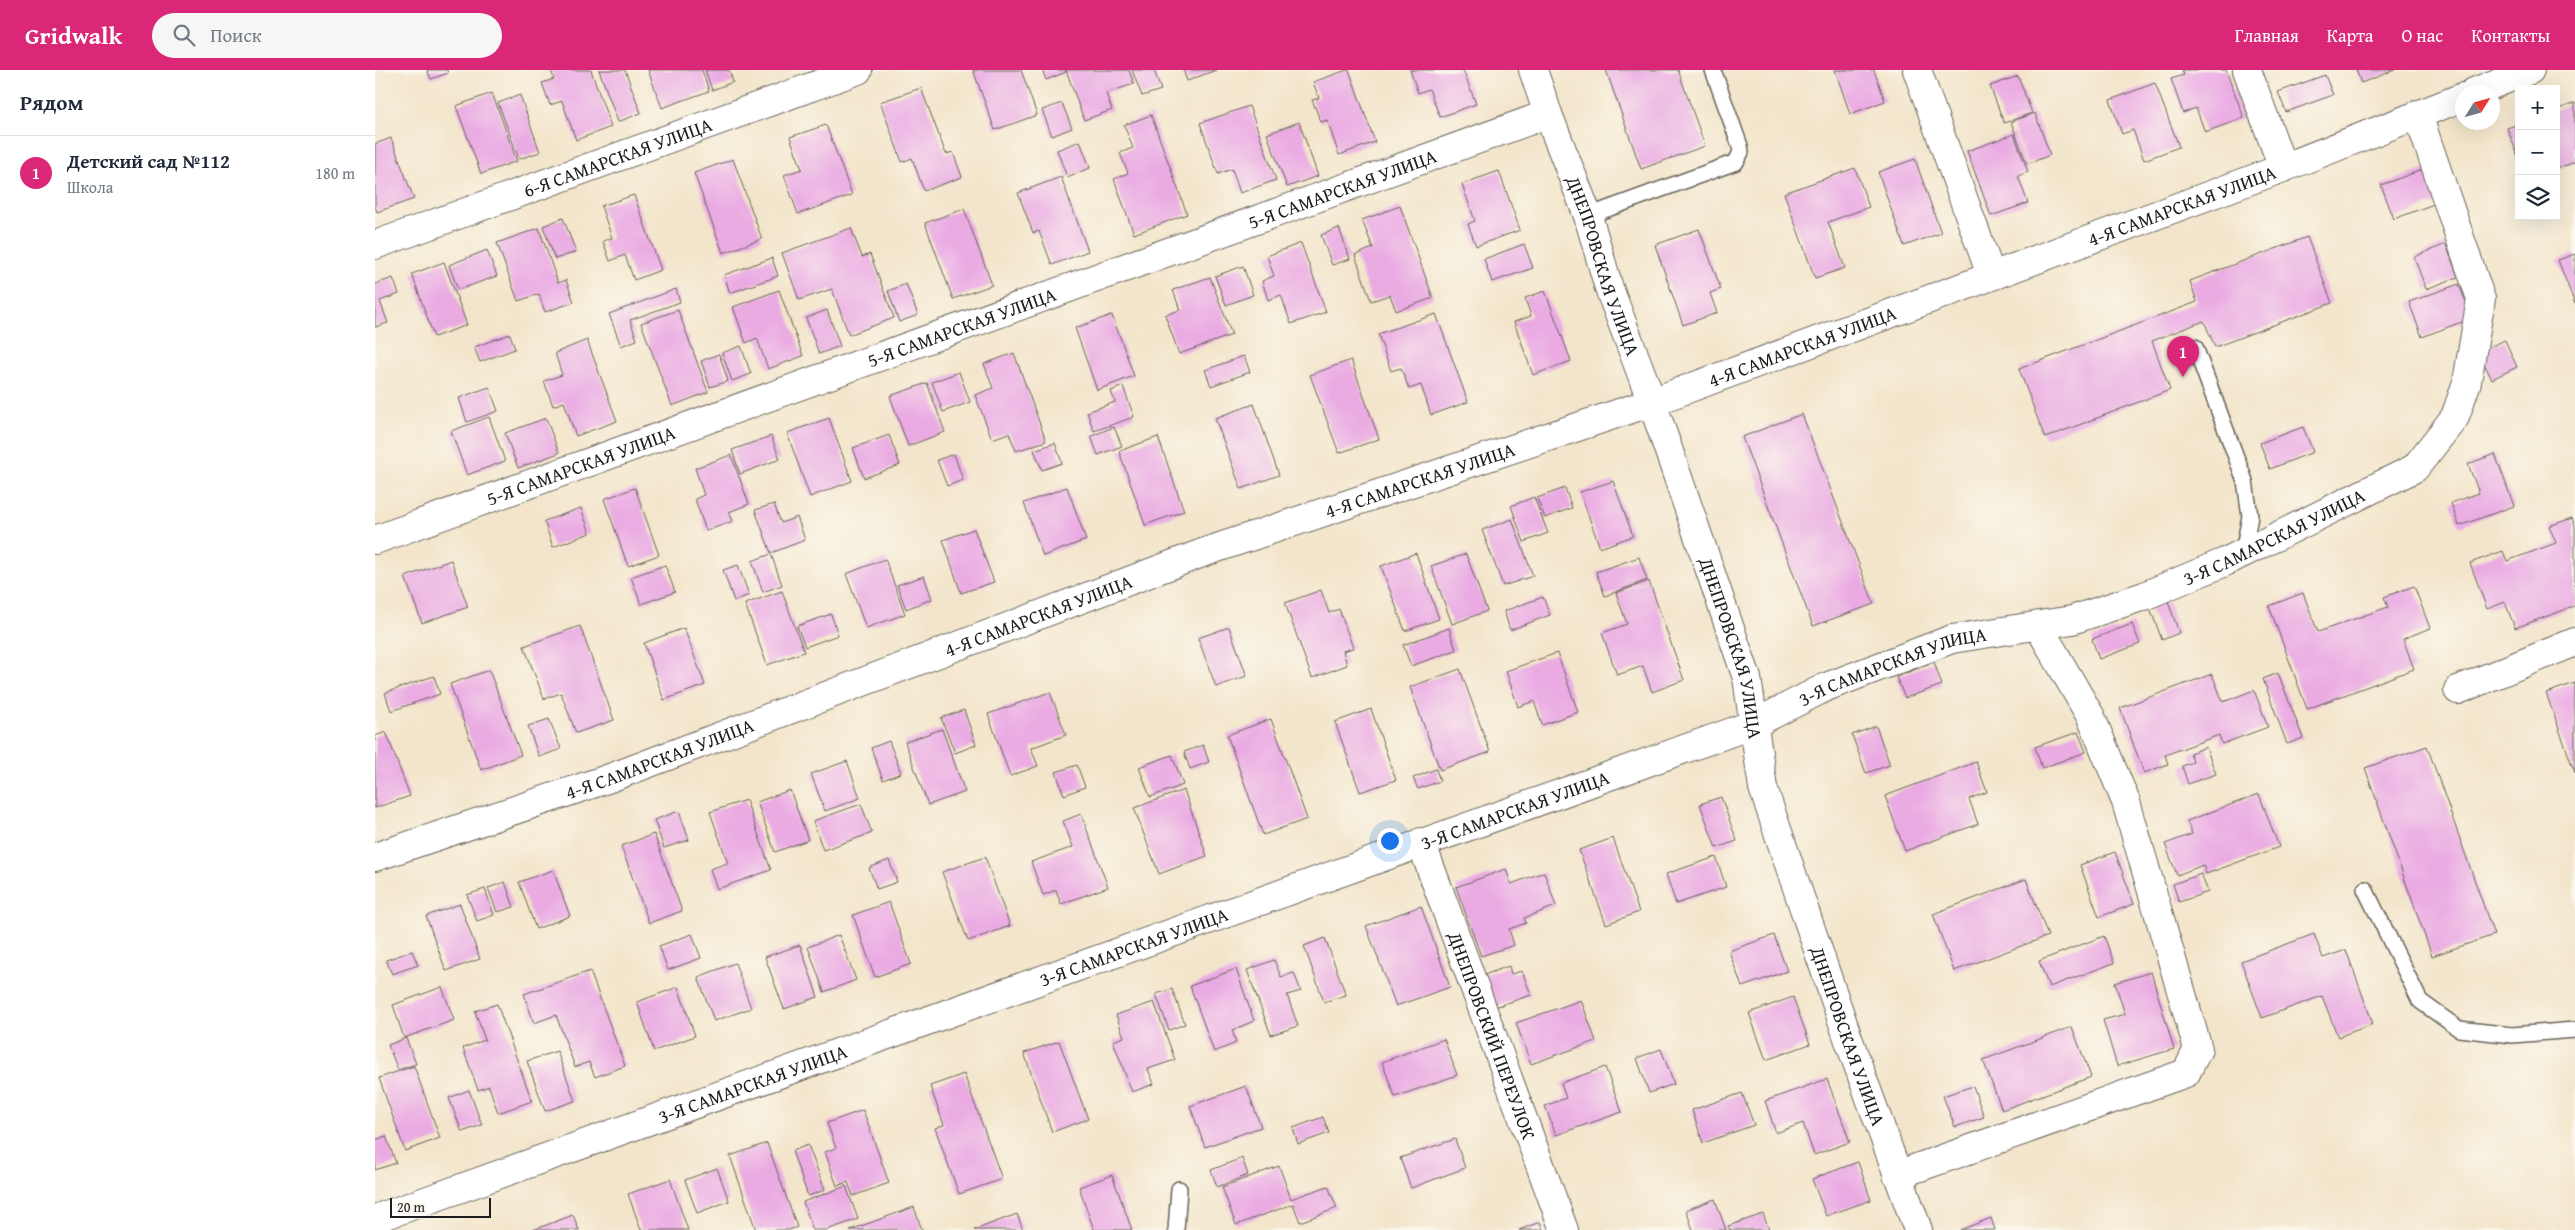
<!DOCTYPE html>
<html lang="ru">
<meta charset="utf-8">
<style>
:root{--surface:#fff;--page:#f6f6f7;--text:#1f2937;--muted:#747a83;--line:#e0e1e3;--accent:#db2777}
body{margin:0;font-family:"Gentium Book Plus",serif;background:var(--page);color:var(--text)}
.controls{position:absolute;right:15px;top:15px;display:grid;overflow:hidden;border-radius:0px;box-shadow:0 5px 20px #0002}
.controls button{width:45px;height:45px;display:grid;place-items:center;padding:0;border:0;border-bottom:1px solid var(--line);background:var(--surface);color:var(--text);font:25px sans-serif}
.compass{position:absolute;left:2080px;top:15px;width:45px;height:45px;border-radius:50%;background:var(--surface);box-shadow:0 5px 20px #0002;rotate:53deg}
.scale{position:absolute;left:15px;bottom:12px;width:101px;box-sizing:border-box;padding-left:5px;border:2px solid #1c1c1c;border-top:0;font-size:14px;line-height:18px;white-space:nowrap;color:#1c1c1c;-webkit-text-stroke:4px #fbf7ec;paint-order:stroke}
.you{position:absolute;left:1014px;top:770px;width:18px;height:18px;margin:-12px;border:4px solid #fff;border-radius:50%;background:#1a73e8;box-shadow:0 0 0 8px #1a73e833}
.badge{display:grid;place-items:center;width:32px;height:32px;border-radius:50%;background:var(--accent);color:#fff;font-size:16px;font-weight:700}
.pin{position:absolute;translate:-50% -41px;filter:drop-shadow(0 1px 2px #0008)}
.pin::after{content:'';position:absolute;top:26px;width:18px;height:15px;background:inherit;clip-path:polygon(0 0,100% 0,50% 100%)}
.list{margin:0;padding:0;list-style:none}
h2{display:flex;justify-content:space-between;align-items:center;height:65px;margin:0;padding:0 20px;font-size:21px}
h2 small{font-size:16px;font-weight:400;color:var(--muted)}
.list li{display:grid;grid-template-columns:32px 1fr auto;gap:15px;align-items:center;box-sizing:border-box;height:75px;padding:0 20px;border-top:1px solid var(--line)}
.list b{display:block;font-size:19px;white-space:nowrap}
.list p{margin:0;font-size:16px;white-space:nowrap;color:var(--muted)}
.list em{font-size:16px;font-style:normal;color:var(--muted)}
.icon{flex:none;width:28px;height:28px;fill:none;stroke:currentColor;stroke-width:2;stroke-linecap:round;stroke-linejoin:round}
.map{position:relative;flex:none;width:2200px;height:1160px;overflow:hidden}
header{display:flex;align-items:center;gap:30px;box-sizing:border-box;height:70px;padding:0 25px;background:var(--accent);color:#fff}
header strong{font-size:24px}
nav{display:flex;gap:28px;margin-inline-start:auto;font-size:18px}
.search{width:350px;height:45px;background:var(--page);display:flex;align-items:center;gap:12px;box-sizing:border-box;padding:0 18px;border-radius:28px;color:var(--muted);font-size:19px}
main{display:flex}
aside{flex:1;background:var(--surface)}
.map>svg:first-child{display:block}
</style>
<header>
<strong>Gridwalk</strong>
<div class="search"><svg class="icon" aria-label="search" viewBox="0 0 24 24"><circle cx="10" cy="10" r="6"/><path d="M15 15l6 6"/></svg>Поиск</div>
<nav><a>Главная</a><a>Карта</a><a>О нас</a><a>Контакты</a></nav>
</header>
<main>
<aside>
<h2>Рядом<small></small></h2>
<ul class="list">
<li><span class="badge">1</span><div><b>Детский сад №112</b><p>Школа</p></div><em>180 m</em></li>
</ul>
</aside>
<div class="map">
<svg width="2200" height="1160" viewBox="0 0 2200 1160">
<rect width="100%" height="100%" fill="#fbf7ec"/>
<filter id="ink" filterUnits="userSpaceOnUse"><feTurbulence type="fractalNoise" baseFrequency=".02" numOctaves="2"/><feDisplacementMap in="SourceGraphic" scale="10" xChannelSelector="R" yChannelSelector="G"/><feConvolveMatrix kernelMatrix="1 2 1 2 8 2 1 2 1" color-interpolation-filters="sRGB"/></filter>
<filter id="wash" filterUnits="userSpaceOnUse"><feTurbulence type="fractalNoise" baseFrequency=".0096" numOctaves="4" result="noise"/><feDisplacementMap in="SourceGraphic" scale="20" xChannelSelector="R" yChannelSelector="G"/><feGaussianBlur stdDeviation="1.12" result="paint"/><feColorMatrix in="noise" values="0 0 0 0 0 0 0 0 0 0 0 0 0 0 0 0 0 1.4 0 .05"/><feComposite in="paint" operator="in"/></filter>
<g filter="url(#wash)">
<rect width="100%" height="100%" fill="#f3e5cb"/>
<g id="blocks">
<path fill="#eaabe3" d="M52 0H72L73 3 56 9Z
M176 0H216L236 57 201 70 187 31 175 35 167 13 179 9Z
M224 0H250L266 43 243 52Z
M273 0H327L334 21 287 38Z
M330 0H354L358 12 337 20Z
M598 0H646L662 45 620 60Z
M667 0H690L691 2 671 10Z
M691 0H754L759 14 731 23 737 40 709 50Z
M757 0H779L786 20 767 26Z
M808 0H841L812 11Z
M972 0H974L1000 72 964 85 952 50 946 52 937 30 944 28 938 12Z
M1035 0H1088L1101 34 1065 47 1054 19 1043 23Z
M1231 0H1303L1330 76 1266 99Z
M1460 0H1499L1510 31 1475 44Z
M1807 0H1851L1869 48 1830 62 1821 38 1808 43 1796 9 1809 5Z
M1981 0H2020L1986 13Z
M1950 5 1958 25 1911 42 1903 22Z
M1643 6 1657 43 1629 53 1615 16Z
M1780 13 1804 77 1769 90 1758 60 1747 64 1735 30Z
M546 18 571 84 578 82 587 107 549 121 537 88 527 92 505 32Z
M117 23 142 91 106 104 81 36Z
M145 25 165 82 144 89 123 33Z
M687 33 697 58 677 66 667 40Z
M2200 33V92L2181 99V40Z
M874 36 901 110 865 123 857 99 843 104 825 53Z
M1660 43 1675 85 1652 94 1636 52Z
M776 45 812 144 759 164 739 109 753 103 745 83 758 78 749 55Z
M924 52 943 106 912 117 892 64Z
M2144 54V89L2132 58Z
M451 55 477 125 423 144 409 105 427 99 415 67Z
M1639 64 1653 102 1643 106 1653 133 1616 146 1592 81Z
M16 68 39 129 2 142 0 137V74Z
M705 71 715 98 692 107 682 80Z
M358 89 387 169 348 183 319 103Z
M1540 89 1566 163 1529 176 1503 102Z
M1480 98 1494 137 1453 152 1470 198 1440 208 1409 123Z
M2052 98 2064 132 2019 149 2006 115Z
M1124 101 1145 160 1101 176 1093 154 1100 151 1087 114Z
M686 107 713 181 677 195 664 161 658 163 643 123Z
M259 125 286 200 259 210 250 185 235 191 228 171 237 168 226 136Z
M1025 136 1058 228 1021 241 1015 225 996 231 980 185 998 178 987 150Z
M589 139 617 215 578 229 550 153Z
M188 148 201 182 180 189 168 156Z
M164 158 183 213 191 210 199 232 170 242 164 224 143 231 122 173Z
M476 158 487 187 495 184 519 248 474 265 457 219 424 230 407 183Z
M964 158 975 189 957 195 946 165Z
M1324 159 1346 219 1335 223 1342 243 1308 255 1280 175Z
M1932 167 1957 233 1840 277 1829 251 1777 271 1795 320 1670 368 1644 299 1822 232 1815 211Z
M926 173 951 242 916 254 906 225 893 230 887 211 899 206 892 186Z
M1149 174 1158 198 1117 212 1109 189Z
M2071 174 2083 207 2051 219 2039 187Z
M112 180 122 206 83 220 74 195Z
M2200 184V234L2183 190Z
M397 188 403 206 355 223 349 205Z
M69 192 92 255 59 267 37 204Z
M868 196 878 225 851 235 840 206Z
M835 207 857 265 804 284 790 245 805 240 798 220Z
M18 208 24 224 5 231 13 253 0 257V214Z
M531 214 543 245 524 252 513 221Z
M2084 214 2097 248 2047 267 2034 232Z
M301 219 305 232 255 250 262 270 246 276 234 244Z
M404 220 428 286 393 299 382 268 371 273 358 237Z
M1170 221 1196 291 1158 305 1139 252 1156 246 1150 228Z
M303 240 333 322 297 336 266 253Z
M452 240 465 276 444 284 431 248Z
M1061 244 1093 332 1056 345 1046 315 1034 319 1026 298 1016 301 1003 264Z
M737 245 759 306 722 320 700 258Z
M135 264 140 279 105 292 99 277Z
M212 270 242 351 201 366 189 332 178 336 169 311 187 305 180 283Z
M2130 270 2142 297 2117 309 2103 282Z
M366 276 376 304 357 311 347 283Z
M639 283 671 371 641 381 634 363 617 369 600 325 618 318 609 294Z
M344 284 353 311 335 317 326 291Z
M869 286 875 302 836 316 830 300Z
M976 290 1004 369 964 383 935 305Z
M584 302 595 332 568 342 557 312Z
M552 313 570 362 533 376 515 326Z
M748 316 759 347 719 361 712 342 740 332 736 321Z
M114 317 123 341 92 352 84 328Z
M879 334 904 405 866 419 840 348Z
M1427 344 1499 534 1438 556 1367 367Z
M114 347 130 391 92 405 76 361Z
M171 348 184 383 143 398 130 363Z
M454 348 477 411 435 427 412 363Z
M739 357 747 376 723 385 716 366Z
M1928 357 1938 382 1895 399 1885 373Z
M514 365 525 395 489 408 478 378Z
M396 366 405 389 365 404 357 380Z
M783 367 809 441 770 455 744 381Z
M680 373 687 393 667 400 659 380Z
M579 384 588 410 572 416 562 390Z
M2120 384 2139 436 2084 456 2076 433 2104 423 2093 394Z
M356 385 374 434 354 442 358 451 331 461 320 429 329 425 320 398Z
M1238 411 1258 466 1225 478 1205 422Z
M692 417 711 470 668 486 649 433Z
M260 418 284 485 253 496 229 429Z
M1190 418 1197 438 1170 448 1162 428Z
M1159 427 1173 463 1149 472 1136 436Z
M399 434 406 453 422 447 430 470 396 483 380 440Z
M206 438 215 463 178 477 169 451Z
M2197 448 2200 455V536L2140 558 2130 532 2112 539 2095 493 2128 481 2132 491 2181 473 2174 456Z
M1137 449 1158 506 1128 516 1107 460Z
M599 459 619 512 586 523 568 470Z
M1041 483 1064 549 1030 561 1006 496Z
M396 484 407 515 388 522 377 491Z
M1091 484 1112 541 1077 554 1056 496Z
M1264 487 1272 510 1230 526 1221 502Z
M510 489 530 544 491 558 471 504Z
M76 490 93 537 47 553 30 507Z
M290 495 300 522 266 534 256 507Z
M363 495 374 525 359 531 348 500Z
M549 506 557 529 531 539 522 515Z
M1274 511 1309 610 1277 622 1268 596 1242 605 1227 563 1252 554 1241 523Z
M2039 516 2055 558 2028 569 2039 599 1932 639 1894 536 1928 523 1943 562 2013 537 2009 527Z
M946 520 954 543 964 539 978 578 968 581 972 595 937 608 910 533Z
M407 521 429 582 392 595 370 534Z
M1168 527 1175 545 1135 560 1129 541Z
M1793 531 1804 563 1787 570 1775 538Z
M456 544 463 565 430 577 422 556Z
M1757 554 1765 574 1724 589 1717 569Z
M205 556 239 650 201 663 186 623 169 629 149 576Z
M854 557 872 606 841 617 823 568Z
M309 558 330 615 289 630 269 573Z
M1074 558 1081 580 1036 596 1028 575Z
M1182 583 1203 642 1167 655 1159 631 1143 637 1131 601Z
M1559 592 1567 615 1530 628 1521 607Z
M1085 599 1115 682 1065 700 1035 617Z
M114 600 146 685 106 700 75 614Z
M1903 603 1928 668 1912 674 1888 609Z
M1837 604 1848 632 1879 620 1893 657 1847 674 1844 665 1790 685 1793 694 1769 703 1745 638Z
M59 606 65 624 16 641 10 623Z
M2200 613V703L2171 623Z
M675 622 691 665 656 678 663 696 635 706 613 644Z
M996 639 1021 710 985 722 960 652Z
M589 640 601 675 580 683 566 648Z
M174 649 186 679 164 687 153 656Z
M896 649 932 749 888 765 852 665Z
M1501 656 1515 695 1491 703 1477 665Z
M567 659 590 722 553 735 530 672Z
M11 662 35 726 0 738V666Z
M1703 662 1711 682 1667 698 1660 677Z
M514 671 526 703 508 710 496 678Z
M828 675 834 692 815 699 809 682Z
M2052 676 2119 865 2057 886 1990 698Z
M1831 677 1841 704 1813 714 1807 696 1818 692 1815 683Z
M797 685 808 715 775 727 764 697Z
M472 691 485 728 450 741 436 704Z
M1601 692 1612 722 1594 729 1603 754 1530 781 1510 726Z
M702 695 710 717 689 725 681 702Z
M1061 699 1065 711 1043 719 1038 708Z
M415 720 433 770 400 782 382 732Z
M809 720 832 786 784 804 759 738Z
M1884 724 1904 777 1831 804 1828 795 1802 805 1790 774 1817 764 1812 751Z
M1346 727 1362 771 1341 778 1325 734Z
M371 730 396 800 342 819 335 799 353 793 335 742Z
M486 734 497 763 448 780 438 751Z
M304 741 314 770 289 778 279 750Z
M706 744 733 817 686 834 681 820 668 825 656 792 698 777 688 751Z
M279 764 307 841 274 853 246 776Z
M1238 768 1264 842 1231 854 1204 780Z
M1740 782 1759 834 1724 847 1705 795Z
M610 787 635 856 593 871 567 802Z
M1341 787 1351 817 1301 834 1291 804Z
M514 790 522 812 502 819 494 798Z
M1131 799 1136 814 1169 802 1181 836 1149 848 1151 853 1134 859 1139 875 1106 886 1081 817Z
M178 800 195 846 161 859 144 812Z
M1826 804 1833 822 1804 832 1798 814Z
M1651 809 1673 866 1579 901 1558 844Z
M130 812 139 837 122 842 113 818Z
M110 819 119 845 102 851 92 825Z
M514 832 536 894 500 907 478 845Z
M85 834 105 889 71 901 51 846Z
M1046 836 1075 917 1021 936 991 856Z
M317 864 326 888 293 900 284 876Z
M1939 864 1948 888 1971 880 1998 954 1963 967 1947 926 1887 948 1866 891Z
M464 865 481 910 449 922 433 877Z
M1399 865 1412 901 1367 917 1354 881Z
M1729 866 1739 893 1674 917 1664 891Z
M950 868 971 925 949 932 929 876Z
M425 875 443 927 409 939 390 887Z
M37 881 43 895 17 904 11 890Z
M899 890 906 907 919 903 926 921 912 925 923 956 896 965 872 900Z
M360 893 376 938 339 951 323 907Z
M1134 896 1136 904 1147 901 1156 925 1120 937 1109 905Z
M861 899 879 951 857 960 861 973 839 982 815 916Z
M215 901 250 996 220 1007 214 992 200 997 181 945 159 953 149 924Z
M1776 902 1799 979 1742 996 1728 950 1750 944 1740 913Z
M67 917 79 950 29 968 18 935Z
M303 917 320 966 279 981 262 932Z
M797 919 810 954 794 960 781 924Z
M1418 927 1435 974 1391 990 1374 943Z
M1206 930 1221 971 1156 994 1141 953Z
M779 932 800 990 773 999 779 1014 757 1022 738 971 749 967 741 945Z
M122 934 157 1031 123 1043 114 1016 103 1020 88 978 110 970 100 941Z
M1697 957 1716 1007 1627 1040 1608 990Z
M31 968 41 994 23 1000 13 975Z
M1069 969 1082 1005 1020 1027 1007 992Z
M684 971 713 1049 677 1062 649 983Z
M1286 979 1299 1014 1274 1023 1262 988Z
M182 981 200 1031 170 1041 152 991Z
M39 996 65 1068 30 1081 4 1008Z
M1230 997 1247 1042 1181 1065 1170 1036 1191 1028 1186 1013Z
M589 1004 627 1109 584 1124 560 1058 569 1055 555 1016Z
M1452 1009 1475 1072 1439 1085 1428 1053 1401 1063 1390 1031Z
M871 1016 886 1057 830 1077 815 1036Z
M1598 1016 1609 1047 1580 1057 1568 1026Z
M94 1020 107 1055 87 1062 74 1028Z
M1367 1023 1379 1055 1328 1073 1317 1040Z
M488 1040 514 1113 478 1126 473 1112 462 1116 450 1082 461 1078 452 1053Z
M948 1047 954 1063 923 1074 918 1058Z
M11 1066 21 1093 0 1100V1070Z
M1080 1069 1090 1098 1036 1118 1025 1088Z
M392 1073 422 1157 414 1160H381L355 1086Z
M433 1075 450 1120 433 1126 417 1081Z
M867 1088 873 1105 842 1117 836 1100Z
M1483 1092 1496 1130 1451 1146 1437 1109Z
M904 1096 916 1129 953 1116 962 1138 925 1152 918 1134 861 1155 847 1117Z
M342 1098 354 1131 322 1143 310 1110Z
M737 1105 757 1160H719L704 1117Z
M295 1109 313 1160H266L253 1124Z
M471 1116 483 1149 452 1160H438L428 1132Z
M1340 1129 1351 1160H1318L1311 1140Z
M539 1137 547 1160H475Z
M642 1144 648 1160H599Z
M1388 1144 1394 1160H1355L1353 1156Z
M198 1145 204 1160H158Z
M1616 1148 1620 1160H1585Z
M1165 1152 1168 1160H1144Z"/>
</g>
</g>
<g filter="url(#ink)">
<use href="#blocks" fill-opacity="0" stroke="#676259" stroke-width="1"/>
<g fill="none" stroke-linecap="round" stroke-linejoin="round">
<g stroke="#676259" stroke-width="18">
<path id="service" d="M1213 146 1361 92 1366 82 1365 76 1338 0
M1820 277 1870 411 1875 446 1868 483
M1990 819 2045 931 2084 959 2137 965 2200 960
M801 1160 804 1119"/>
</g>
<g stroke="#676259" stroke-width="30">
<g id="minor">
<path id="s1" d="M1158 0 1173 44 1213 146 1234 218 1277 332 1372 608 1388 718 1473 968 1543 1160"/>
<path d="M1542 0 1616 205"/>
<path d="M1872 0 1908 98"/>
<path d="M2099 22 2155 0"/>
<path id="s2" d="M0 175 483 0"/>
<path id="s3" d="M0 470 1173 44"/>
<path d="M2083 620 2200 572"/>
<path id="s4" d="M1046 772 1189 1160"/>
<path id="s5" d="M0 787 235 708 830 482 1277 332 1908 98 2088 27"/>
<path d="M1522 1105 1811 1003 1823 979 1751 732 1716 647 1664 557"/>
<path id="s6" d="M0 1149 1379 654 1451 617 1577 569 1697 550 1769 526 1850 492 2040 398 2080 347 2092 312 2106 229 2043 45"/>
</g>
</g>
<use href="#service" stroke="#fff" stroke-width="15"/>
<use href="#minor" stroke="#fff" stroke-width="28"/>
</g>
</g>
<g text-anchor="middle" stroke-width="4.5" stroke-linejoin="round" paint-order="stroke">
<g font-size="19" fill="#1c1c1c" stroke="#fbf7ec">
<text dy="7" stroke="none"><textPath href="#s2" startOffset="258">6-Я САМАРСКАЯ УЛИЦА</textPath></text>
<text dy="7" stroke="none"><textPath href="#s3" startOffset="1029">5-Я САМАРСКАЯ УЛИЦА</textPath></text>
<text dy="7" stroke="none"><textPath href="#s5" startOffset="1921">4-Я САМАРСКАЯ УЛИЦА</textPath></text>
<text dy="7" stroke="none"><textPath href="#s1" startOffset="208">ДНЕПРОВСКАЯ УЛИЦА</textPath></text>
<text dy="7" stroke="none"><textPath href="#s3" startOffset="624">5-Я САМАРСКАЯ УЛИЦА</textPath></text>
<text dy="7" stroke="none"><textPath href="#s5" startOffset="1516">4-Я САМАРСКАЯ УЛИЦА</textPath></text>
<text dy="7" stroke="none"><textPath href="#s3" startOffset="219">5-Я САМАРСКАЯ УЛИЦА</textPath></text>
<text dy="7" stroke="none"><textPath href="#s5" startOffset="1111">4-Я САМАРСКАЯ УЛИЦА</textPath></text>
<text dy="7" stroke="none"><textPath href="#s6" startOffset="2021">3-Я САМАРСКАЯ УЛИЦА</textPath></text>
<text dy="7" stroke="none"><textPath href="#s5" startOffset="706">4-Я САМАРСКАЯ УЛИЦА</textPath></text>
<text dy="7" stroke="none"><textPath href="#s1" startOffset="612">ДНЕПРОВСКАЯ УЛИЦА</textPath></text>
<text dy="7" stroke="none"><textPath href="#s6" startOffset="1616">3-Я САМАРСКАЯ УЛИЦА</textPath></text>
<text dy="7" stroke="none"><textPath href="#s5" startOffset="301">4-Я САМАРСКАЯ УЛИЦА</textPath></text>
<text dy="7" stroke="none"><textPath href="#s6" startOffset="1211">3-Я САМАРСКАЯ УЛИЦА</textPath></text>
<text dy="7" stroke="none"><textPath href="#s6" startOffset="806">3-Я САМАРСКАЯ УЛИЦА</textPath></text>
<text dy="7" stroke="none"><textPath href="#s1" startOffset="1018">ДНЕПРОВСКАЯ УЛИЦА</textPath></text>
<text dy="7" stroke="none"><textPath href="#s4" startOffset="206">ДНЕПРОВСКИЙ ПЕРЕУЛОК</textPath></text>
<text dy="7" stroke="none"><textPath href="#s6" startOffset="401">3-Я САМАРСКАЯ УЛИЦА</textPath></text>
</g>
</g>
</svg>
<div class="controls">
<button>+</button>
<button>−</button>
<button><svg class="icon" aria-label="layers" viewBox="0 0 24 24"><path d="M12 4l9 5-9 5-9-5zM3 14l9 5 9-5"/></svg></button>
</div>
<svg class="compass" viewBox="-18 -18 36 36"><path d="M0-13l5 13h-10z" fill="#e53935"/><path d="M0 13l5-13h-10z" fill="#747a83"/></svg>
<div class="scale">20 m</div>
<div class="you"></div>
<div class="pin badge" style="left:1808px;top:307px">1</div>
</div>
</main>
